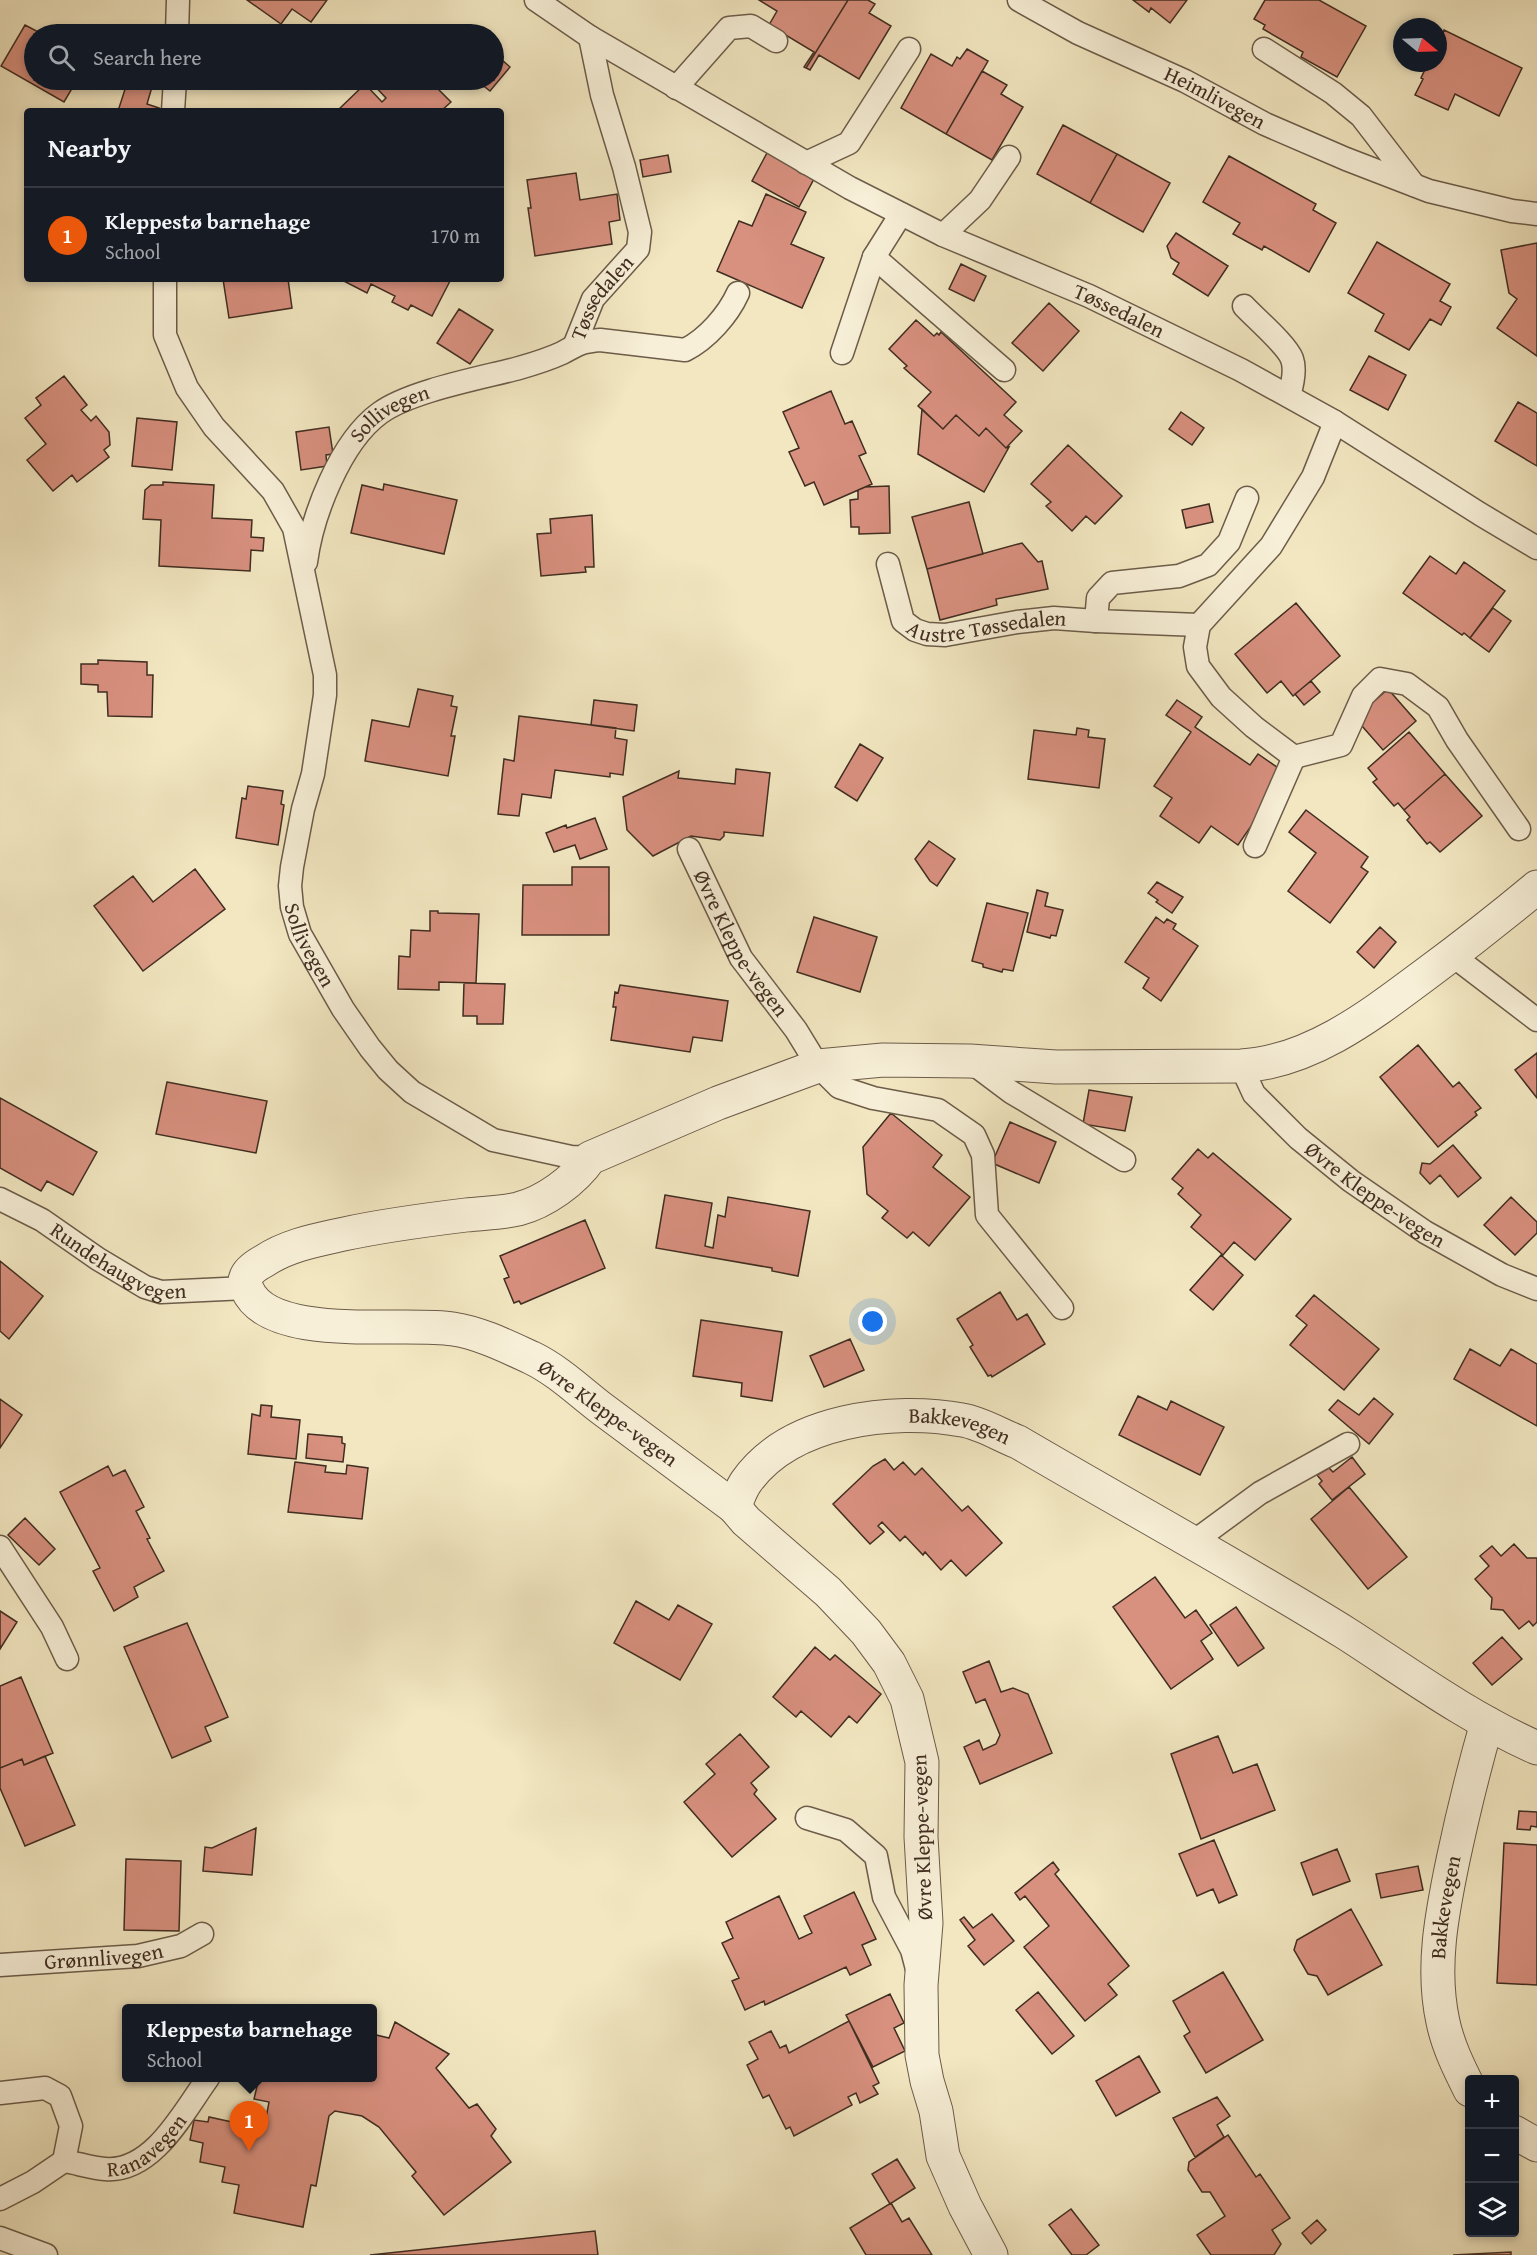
<!DOCTYPE html>
<meta charset="utf-8">
<style>
:root{--surface:#171b24;--page:#242831;--text:#f1f3f6;--muted:#9ea1a6;--line:#363941;--accent:#ea580c}
body{margin:0;font-family:"Gentium Book Plus",serif;background:var(--page);color:var(--text)}
.controls{position:absolute;right:18px;bottom:18px;display:grid;overflow:hidden;border-radius:6px;box-shadow:0 3px 9px #0003}
.controls button{width:54px;height:54px;display:grid;place-items:center;padding:0;border:0;border-bottom:2px solid var(--line);background:var(--surface);color:var(--text);font:30px sans-serif}
.compass{position:absolute;left:1393px;top:18px;width:54px;height:54px;border-radius:50%;background:var(--surface);box-shadow:0 3px 9px #0003;rotate:109deg}
.you{position:absolute;left:873px;top:1322px;width:21px;height:21px;margin:-15px;border:4px solid #fff;border-radius:50%;background:#1a73e8;box-shadow:0 0 0 9px #1a73e833}
.badge{display:grid;place-items:center;width:39px;height:39px;border-radius:50%;background:var(--accent);color:#fff;font-size:20px;font-weight:700}
.pin{position:absolute;translate:-50% -50px;filter:drop-shadow(0 2px 3px #0008)}
.pin::after{content:'';position:absolute;top:32px;width:21px;height:18px;background:inherit;clip-path:polygon(0 0,100% 0,50% 100%)}
.popup{position:absolute;left:122px;top:2004px;width:255px;height:78px;box-sizing:border-box;display:grid;place-content:center;border-radius:6px;background:var(--surface);filter:drop-shadow(0 2px 4px #0005);font-size:20px;white-space:nowrap;color:var(--muted)}
.popup b{font-size:22px;color:var(--text)}
.popup::after{content:'';position:absolute;left:50%;top:100%;margin-left:-12px;border:12px solid transparent;border-top-color:var(--surface)}
.list{margin:0;padding:0;list-style:none}
h2{display:flex;justify-content:space-between;align-items:center;height:78px;margin:0;padding:0 24px;font-size:26px}
h2 small{font-size:20px;font-weight:400;color:var(--muted)}
.list li{display:grid;grid-template-columns:39px 1fr auto;gap:18px;align-items:center;box-sizing:border-box;height:96px;padding:0 24px;border-top:2px solid var(--line)}
.list b{display:block;font-size:22px;white-space:nowrap}
.list p{margin:0;font-size:20px;white-space:nowrap;color:var(--muted)}
.list em{font-size:20px;font-style:normal;color:var(--muted)}
.icon{flex:none;width:33px;height:33px;fill:none;stroke:currentColor;stroke-width:2;stroke-linecap:round;stroke-linejoin:round}
.map{position:relative;flex:none;width:1537px;height:2255px;overflow:hidden}
.search{position:absolute;background:var(--surface);box-shadow:0 3px 9px #0003;left:24px;top:24px;width:480px;height:66px;display:flex;align-items:center;gap:15px;box-sizing:border-box;padding:0 21px;border-radius:33px;color:var(--muted);font-size:22px}
.panel{position:absolute;background:var(--surface);box-shadow:0 3px 9px #0003;left:24px;top:108px;width:480px;height:174px;border-radius:6px}
.map>svg:first-child{display:block}
</style>
<div class="map">
<svg width="1537" height="2255" viewBox="0 0 1537 2255">
<rect width="100%" height="100%" fill="#f2e7c1"/>
<filter id="stains"><feTurbulence type="fractalNoise" baseFrequency=".00333" numOctaves="4"/><feColorMatrix values="0 0 0 0 .2 0 0 0 0 .09 0 0 0 0 .02 0 0 0 .5 -.17"/></filter>
<radialGradient id="worn" r=".72"><stop offset=".6" stop-color="#630" stop-opacity="0"/><stop offset="1" stop-color="#630" stop-opacity=".3"/></radialGradient>
<path fill="#d8907f" stroke="#402d21" stroke-width="1.5" d="M247 0H327L311 22 292 9 281 24Z
M759 0H848L806 68 804 67 814 52 769 25 777 11Z
M848 0H868L875 4 869 13 891 26 859 79 819 55 810 70 806 68Z
M1133 0H1187L1170 23 1151 8 1149 12Z
M1265 0H1319L1366 26 1337 77 1301 57 1303 52 1263 29 1265 25 1254 19Z
M25 25 42 34H34V80H77L64 102 1 66Z
M1444 30 1522 68 1499 116 1455 94 1448 110 1415 95 1423 79 1421 78 1428 63H1438V42Z
M967 49 988 61 946 134 901 108 931 54 952 66 957 57 960 59Z
M494 53 510 67 490 91 476 80H494Z
M982 71 1007 85 1001 94 1023 107 992 160 946 134Z
M128 80H154L147 104 159 108 158 111H118Z
M369 80H429L451 102 441 111H337L365 84 382 102 386 98Z
M1063 125 1117 154 1090 203 1037 174Z
M768 151 815 177 799 207 752 181Z
M1117 154 1170 183 1143 232 1090 203Z
M668 155 671 172 643 177 640 160Z
M1229 156 1316 204 1313 210 1336 223 1309 272 1264 246 1262 250 1233 234 1240 223 1203 202Z
M576 173 580 200 617 194 620 220 609 222 612 244 535 256 528 208H531L527 180Z
M766 194 806 212 791 244 824 258 802 308 717 271 739 221 752 226Z
M1176 233 1228 266 1208 296 1173 274 1179 263 1171 258 1167 246Z
M1377 242 1450 284 1440 301 1451 307 1441 325 1430 319 1409 350 1375 331 1384 314 1348 293Z
M1537 243V356L1497 328 1517 299 1509 293 1501 250Z
M961 264 986 276 974 301 949 289Z
M223 279H288L292 308 229 318Z
M340 279H451L432 316 411 305 408 310 392 302 395 296 371 284 367 293Z
M1049 303 1079 331 1043 371 1012 343Z
M459 309 493 330 470 364 437 343Z
M916 320 934 336 937 333 939 335 941 332 1016 402 1004 415 1022 431 1006 448 986 428 979 436 956 415 943 429 918 406 931 392 904 368 907 366 889 349Z
M1369 356 1406 375 1388 410 1350 390Z
M64 376 87 405 81 410 91 421 96 416 109 432 110 445 104 450 109 457 77 482 72 475 53 491 27 460 46 444 25 418 41 405 36 398Z
M831 391 845 424 852 421 866 453 859 456 872 484 824 505 814 482 805 486 789 452 799 448 783 412Z
M1518 402 1537 413V466L1495 441Z
M922 409 943 429 956 415 979 436 986 428 1006 448 1009 447 984 492 918 454Z
M1181 412 1204 428 1192 445 1169 429Z
M137 418 177 422 172 470 132 466Z
M329 427 333 454 326 455 327 466 301 470 296 432Z
M1068 445 1122 496 1095 524 1086 516 1072 531 1046 506 1051 502 1031 484Z
M163 482 214 485 212 518 252 520 251 537 264 538 263 551 251 550 250 571 159 566 161 520 143 519 145 490 151 485H163Z
M384 484 457 500 444 554 351 533 362 485 383 490Z
M889 486 890 533 859 534V527H851L850 500 858 499V490L865 487Z
M969 502 983 554 927 569 912 517Z
M1209 504 1213 522 1186 528 1182 510Z
M592 515 594 567H585L586 572 541 576 537 534 551 533 550 519Z
M1022 543 1038 562 1042 561 1048 589 996 599 997 605 940 620 927 569Z
M1430 556 1456 574 1464 562 1505 591 1470 638 1464 633 1462 635 1403 593Z
M1296 603 1340 656 1293 696 1281 681 1267 693 1235 654Z
M1493 608 1511 621 1489 652 1470 638Z
M98 660 147 662V675H153L152 717 108 716 107 692H98V685L81 684V664H98Z
M1311 681 1320 692 1304 705 1295 694Z
M418 689 453 696 451 706 457 707 451 736H455L448 776 365 761 372 720 409 727Z
M1388 689 1416 721 1383 750 1355 718Z
M594 700 637 705 634 731 591 725Z
M1177 700 1202 717 1195 727 1250 765 1258 754 1287 774 1238 845 1211 826 1199 843 1160 816 1172 798 1154 786 1191 732 1166 715Z
M519 716 616 728 615 738 627 740 623 775 610 773V777L555 770 551 798 522 794 519 816 498 814 504 759 514 761Z
M1077 728 1089 730 1088 737 1105 739 1099 788 1028 779 1034 730 1076 735Z
M1409 732 1445 774 1404 810 1398 803 1394 806 1373 782 1377 779 1368 768Z
M860 744 883 758 857 801 835 787Z
M736 769 770 773 763 836 724 832V836L720 840 691 836 653 856 627 830 623 797 679 771 678 778 735 784Z
M1445 774 1482 816 1440 852 1430 842 1427 844 1407 820 1410 817 1404 810Z
M248 786 283 791 281 804 284 805 278 845 236 838 242 798 246 799Z
M1306 810 1368 857 1361 867 1368 872 1330 923 1288 891 1316 853 1289 832Z
M595 818 607 849 580 859 575 845 554 852 546 833 566 825 567 828Z
M929 841 955 859 937 886 930 881 915 859Z
M572 867H609V935H522L523 885H572Z
M195 869 225 909 143 971 94 906 133 876 153 902Z
M1157 882 1183 897 1172 913 1156 902 1158 900 1148 893Z
M1037 890 1048 893 1045 906 1063 910 1056 936 1051 935 1050 938 1027 932Z
M987 903 1028 913 1013 971 1003 969 1002 972 983 967V964L972 961Z
M430 911H438V913L479 914 476 983 439 982V990L398 989 399 956 410 957 411 930 430 931Z
M814 917 877 937 860 992 797 972Z
M1156 917 1164 923 1167 919 1176 924 1173 929 1198 946 1161 1001 1143 988 1149 978 1125 962Z
M1380 927 1396 942 1374 968 1357 952Z
M464 983 505 984 503 1024H477V1016H463Z
M620 985 728 1001 722 1041 693 1037 690 1052 611 1040 616 1007H613L615 992 618 993Z
M1418 1045 1453 1087 1459 1082 1481 1108 1475 1112 1477 1115 1438 1147 1380 1077Z
M1537 1053V1098L1515 1070Z
M167 1082 267 1101 256 1153 156 1134Z
M1089 1090 1132 1097 1125 1131 1083 1124Z
M0 1098 97 1152 73 1195 47 1181 41 1191 0 1168Z
M891 1113 942 1155 933 1167 970 1197 929 1246 913 1232 907 1238 882 1218 888 1211 867 1194 863 1147Z
M1010 1122 1056 1142 1039 1183 992 1163Z
M1453 1145 1481 1178 1458 1197 1440 1175 1430 1184 1420 1173 1422 1163 1430 1164Z
M1198 1149 1208 1158 1213 1153 1291 1219 1255 1260 1234 1242 1223 1255 1191 1227 1201 1215 1178 1194 1183 1188 1172 1179Z
M665 1195 712 1203 705 1246 713 1248 718 1215 725 1217 728 1197 810 1211 798 1276 772 1271V1268L656 1248Z
M1511 1197 1537 1222V1233L1515 1255 1484 1225Z
M585 1220 605 1268 521 1304 519 1301 514 1303 504 1279 509 1277 500 1256Z
M1221 1255 1243 1275 1213 1310 1190 1290Z
M0 1261 43 1296 9 1339 0 1331Z
M1000 1292 1017 1320 1027 1314 1045 1344 992 1377 991 1375 988 1376 970 1347 973 1345 957 1319Z
M1314 1295 1379 1349 1344 1390 1290 1345 1307 1325 1296 1316Z
M701 1320 782 1332 772 1401 741 1396 742 1383 693 1376Z
M850 1339 864 1370 824 1387 810 1356Z
M1470 1349 1500 1366 1511 1349 1537 1364V1426L1454 1379Z
M1138 1396 1167 1410 1171 1401 1224 1427 1200 1475 1119 1435Z
M1374 1398 1393 1414 1369 1444 1329 1410 1338 1400 1359 1415Z
M0 1399 22 1415 0 1448Z
M261 1405 272 1406 271 1417 300 1420 296 1459 248 1454 252 1414 260 1416Z
M308 1434 342 1437V1443L345 1444 343 1462 306 1458Z
M1352 1457 1365 1474 1332 1500 1319 1484 1322 1481 1317 1475 1329 1468 1333 1472Z
M885 1459 894 1470 903 1462 915 1475 922 1468 962 1511 968 1506 1002 1543 966 1576 951 1560 941 1570 925 1552 923 1555 905 1536 900 1541 882 1522 878 1526 884 1532 870 1544 833 1504 873 1466Z
M295 1462 326 1466 325 1472 346 1474 347 1465 368 1468 362 1519 288 1512Z
M108 1466 113 1476 125 1470 144 1507 136 1511 150 1538 147 1539 164 1571 134 1587 138 1597 114 1611 93 1571 100 1568 60 1492Z
M1349 1487 1407 1557 1368 1589 1311 1519Z
M25 1518 55 1549 39 1565 8 1535Z
M1514 1544 1527 1558H1537V1622L1533 1626 1529 1621 1519 1629 1503 1610 1491 1609 1492 1598 1475 1579 1489 1566 1480 1556 1492 1546 1501 1556Z
M1155 1577 1185 1618 1196 1610 1212 1633 1201 1641 1213 1659 1171 1689 1113 1607Z
M636 1601 669 1620 678 1605 712 1624 680 1680 614 1643Z
M1236 1607 1264 1648 1238 1666 1210 1625Z
M0 1611 17 1622 0 1649Z
M187 1623 228 1717 205 1727 211 1741 172 1758 124 1647Z
M1502 1637 1522 1659 1492 1685 1473 1663Z
M815 1647 830 1660 835 1655 881 1694 857 1723 849 1716 831 1737 801 1711 796 1717 773 1697Z
M989 1661 1001 1692 1013 1688 1028 1694 1052 1753 980 1784 964 1747 979 1740 983 1750 996 1744 1000 1735 985 1699 976 1703 963 1672Z
M21 1677 53 1753 24 1765 22 1759 0 1768V1686Z
M740 1734 769 1767 751 1783 757 1790 754 1794 776 1819 732 1857 684 1802 715 1774 706 1764Z
M1218 1736 1233 1773 1257 1764 1275 1810 1201 1839 1171 1754Z
M45 1756 75 1825 25 1846 0 1788V1768L22 1759 24 1765Z
M1519 1811 1537 1812V1827L1531 1826 1530 1830 1517 1829Z
M256 1828 252 1875 203 1871 205 1847 212 1848Z
M1214 1840 1237 1895 1219 1903 1213 1889 1197 1896 1179 1854Z
M1504 1843 1537 1845V1985L1497 1983Z
M1337 1849 1350 1881 1313 1895 1301 1863Z
M126 1859 181 1861 179 1931 124 1930Z
M1053 1862 1059 1870 1055 1874 1129 1966 1108 1984 1117 1995 1085 2021 1024 1947 1049 1926 1025 1896 1020 1900 1015 1893Z
M1418 1866 1423 1890 1381 1898 1376 1874Z
M854 1892 876 1939 862 1945 871 1965 850 1975 846 1967 765 2005 764 2001 745 2010 732 1981 739 1978 722 1943 733 1938 726 1922 779 1896 799 1939 812 1933 804 1916Z
M1351 1909 1382 1965 1328 1995 1317 1976 1308 1974 1294 1950 1297 1940Z
M992 1914 1014 1941 984 1965 968 1946 975 1940 960 1920 964 1917 973 1928Z
M1223 1972 1263 2040 1206 2073 1184 2036 1190 2032 1173 2001Z
M1038 1992 1074 2036 1052 2054 1016 2010Z
M890 1994 904 2023 894 2028 905 2051 873 2067 846 2015Z
M849 2021 879 2083 873 2086 878 2094 860 2103 856 2093 848 2097 852 2105 794 2136 790 2127 786 2129 769 2095 763 2098 747 2065 758 2059 749 2042 771 2031 780 2048 786 2045 789 2053Z
M395 2022 449 2054 436 2068 469 2108 477 2104 496 2129 491 2136 511 2162 444 2215 412 2176 416 2172 379 2127 362 2116 335 2111 329 2116 316 2186 311 2185 303 2227 234 2213 239 2185 222 2182 225 2167 200 2162 203 2143 190 2140 194 2120 208 2122 209 2117 264 2129 269 2102 254 2099 259 2078H372V2034L389 2038Z
M1139 2056 1160 2092 1116 2116 1096 2081Z
M1217 2097 1230 2116 1217 2125 1224 2137 1195 2157 1173 2118Z
M1228 2135 1256 2177 1260 2174 1290 2218 1272 2230 1281 2244 1274 2255H1211L1197 2235 1225 2216 1210 2192H1202L1188 2170 1189 2162Z
M897 2159 915 2188 890 2204 872 2174Z
M891 2203 902 2222 909 2218 932 2255H866L850 2228Z
M1071 2209 1099 2245 1086 2255H1072L1049 2225Z
M1317 2220 1326 2230 1311 2244 1302 2233Z
M595 2231 598 2255H370Z
M1511 2252V2255H1453Z"/>
<g fill="none" stroke-linecap="round" stroke-linejoin="round">
<g stroke="#6c5c49" stroke-width="25">
<g id="lane">
<path id="s1" d="M536 0 590 37 850 188 943 235 1089 296 1241 370 1335 422 1480 514 1537 548"/>
<path id="s2" d="M1019 0 1078 33 1185 81 1265 124 1346 159 1429 191 1512 211 1537 214"/>
<path d="M177 34 178 0"/>
<path d="M1264 49 1333 93 1361 116 1414 185"/>
<path d="M676 88 729 28 751 26 776 41"/>
<path d="M173 111 175 80"/>
<path d="M806 163 849 143 909 49"/>
<path d="M943 235 980 200 1009 157"/>
<path d="M874 257 1004 370"/>
<path id="s3" d="M165 279V335L187 388 214 427 273 491 294 528 325 675V695L313 774 303 809 292 867 290 886 292 907 300 934 343 1009 370 1048 388 1070 412 1092 493 1140 571 1157 590 1158"/>
<path d="M1244 306C1255 318 1287 345 1292 359 1296 370 1292 386 1289 396"/>
<path id="s4" d="M575 344 593 299 638 249 640 232 624 167 602 95 590 37"/>
<path d="M842 353 874 257 901 214"/>
<path d="M1335 422 1313 477 1271 546 1199 625 1195 647 1198 666 1221 697 1254 727 1294 757 1341 745 1363 696 1380 679 1407 684 1438 707 1457 740 1519 829"/>
<path id="s5" d="M306 562C312 516 340 442 380 413 410 391 481 378 519 368 533 364 549 359 562 353 579 344 579 342 600 340L685 350C707 339 728 315 738 293"/>
<path id="s6" d="M888 564 903 621 915 630 927 634 945 635 1017 622 1054 618 1096 621"/>
<path d="M1199 625 1096 621 1098 598 1112 583 1179 576 1208 565 1229 542 1247 498"/>
<path d="M1255 846 1294 757"/>
<path id="s7" d="M689 849 741 958 796 1030 818 1066 839 1087 873 1098 938 1110 974 1135 983 1155 987 1215 1062 1308"/>
<path d="M1452 955 1537 1020"/>
<path d="M971 1062 1011 1092 1124 1160"/>
<path id="s8" d="M1241 1066 1254 1094 1298 1138 1351 1181 1425 1232 1502 1275 1537 1289"/>
<path id="s9" d="M0 1199 42 1220 98 1259 145 1287 161 1292 246 1288"/>
<path d="M1192 1543 1260 1493 1348 1444"/>
<path d="M0 1547 52 1627 67 1659"/>
<path d="M807 1818 846 1830 876 1856 884 1897 912 1950 917 1969"/>
<path id="s10" d="M0 1965 138 1956 181 1946 202 1934"/>
<path d="M0 2093 45 2088 60 2096 71 2126 64 2161"/>
<path id="s11" d="M0 2199 33 2182 64 2161C77 2163 91 2168 105 2169 153 2173 184 2111 208 2078"/>
<path d="M0 2238 46 2255"/>
</g>
</g>
<g stroke="#6c5c49" stroke-width="35">
<g id="street">
<path id="s12" d="M734 1507C738 1499 741 1489 746 1482 789 1420 893 1407 962 1420 981 1423 1000 1435 1018 1442 1127 1506 1239 1567 1347 1634 1409 1674 1469 1718 1537 1748"/>
<path id="s13" d="M1470 2090C1459 2068 1448 2046 1443 2022 1431 1968 1442 1913 1453 1860 1463 1813 1474 1768 1487 1723"/>
<path d="M1514 2132 1537 2145"/>
<path d="M991 2255 965 2206 943 2156 936 2111 927 2081 922 2055 921 1985 926 1923 921 1837 922 1762 907 1699 889 1663 866 1632 828 1592 746 1521 734 1507C690 1474 645 1441 601 1408 579 1391 557 1370 532 1358 508 1347 480 1333 453 1329 405 1321 269 1343 247 1289 241 1275 253 1267 264 1261 288 1245 317 1240 344 1234 385 1225 425 1220 466 1215 483 1213 501 1213 518 1209 545 1202 574 1181 590 1158L718 1103 818 1066 883 1060 970 1061 1056 1067 1241 1066C1311 1062 1371 1015 1426 974 1464 946 1501 917 1537 887"/>
</g>
</g>
<use href="#lane" stroke="#f7efd7" stroke-width="22"/>
<use href="#street" stroke="#f7efd7" stroke-width="33"/>
</g>
<g text-anchor="middle" stroke-width="4.5" stroke-linejoin="round" paint-order="stroke">
<g font-size="21" fill="#402d21" stroke="#f7efd7">
<text dy="7" stroke="none"><textPath href="#s2" startOffset="219">Heimlivegen</textPath></text>
<text dy="7" stroke="none"><textPath href="#s4" startOffset="54">Tøssedalen</textPath></text>
<text dy="7" stroke="none"><textPath href="#s1" startOffset="662">Tøssedalen</textPath></text>
<text dy="7" stroke="none"><textPath href="#s5" startOffset="178">Sollivegen</textPath></text>
<text dy="7" stroke="none"><textPath href="#s6" startOffset="147">Austre Tøssedalen</textPath></text>
<text dy="7" stroke="none"><textPath href="#s7" startOffset="108">Øvre Kleppe-vegen</textPath></text>
<text dy="7" stroke="none"><textPath href="#s3" startOffset="718">Sollivegen</textPath></text>
<text dy="7" stroke="none"><textPath href="#s8" startOffset="189">Øvre Kleppe-vegen</textPath></text>
<text dy="7" stroke="none"><textPath href="#s9" startOffset="136">Rundehaugvegen</textPath></text>
<text transform="translate(608 1413) rotate(36)" y="7">Øvre Kleppe-vegen</text>
<text dy="7" stroke="none"><textPath href="#s12" startOffset="262">Bakkevegen</textPath></text>
<text transform="translate(922 1837) rotate(-92)" y="7">Øvre Kleppe-vegen</text>
<text dy="7" stroke="none"><textPath href="#s13" startOffset="189">Bakkevegen</textPath></text>
<text dy="7" stroke="none"><textPath href="#s10" startOffset="104">Grønnlivegen</textPath></text>
<text dy="7" stroke="none"><textPath href="#s11" startOffset="166">Ranavegen</textPath></text>
</g>
</g>
<rect width="100%" height="100%" filter="url(#stains)"/>
<rect width="100%" height="100%" fill="url(#worn)"/>
</svg>
<div class="controls">
<button>+</button>
<button>−</button>
<button><svg class="icon" aria-label="layers" viewBox="0 0 24 24"><path d="M12 4l9 5-9 5-9-5zM3 14l9 5 9-5"/></svg></button>
</div>
<svg class="compass" viewBox="-18 -18 36 36"><path d="M0-13l5 13h-10z" fill="#e53935"/><path d="M0 13l5-13h-10z" fill="#9ea1a6"/></svg>
<div class="you"></div>
<div class="pin badge" style="left:249px;top:2151px">1</div>
<div class="popup"><b>Kleppestø barnehage</b>School</div>
<div class="search"><svg class="icon" aria-label="search" viewBox="0 0 24 24"><circle cx="10" cy="10" r="6"/><path d="M15 15l6 6"/></svg>Search here</div>
<section class="panel">
<h2>Nearby<small></small></h2>
<ul class="list">
<li><span class="badge">1</span><div><b>Kleppestø barnehage</b><p>School</p></div><em>170 m</em></li>
</ul>
</section>
</div>
